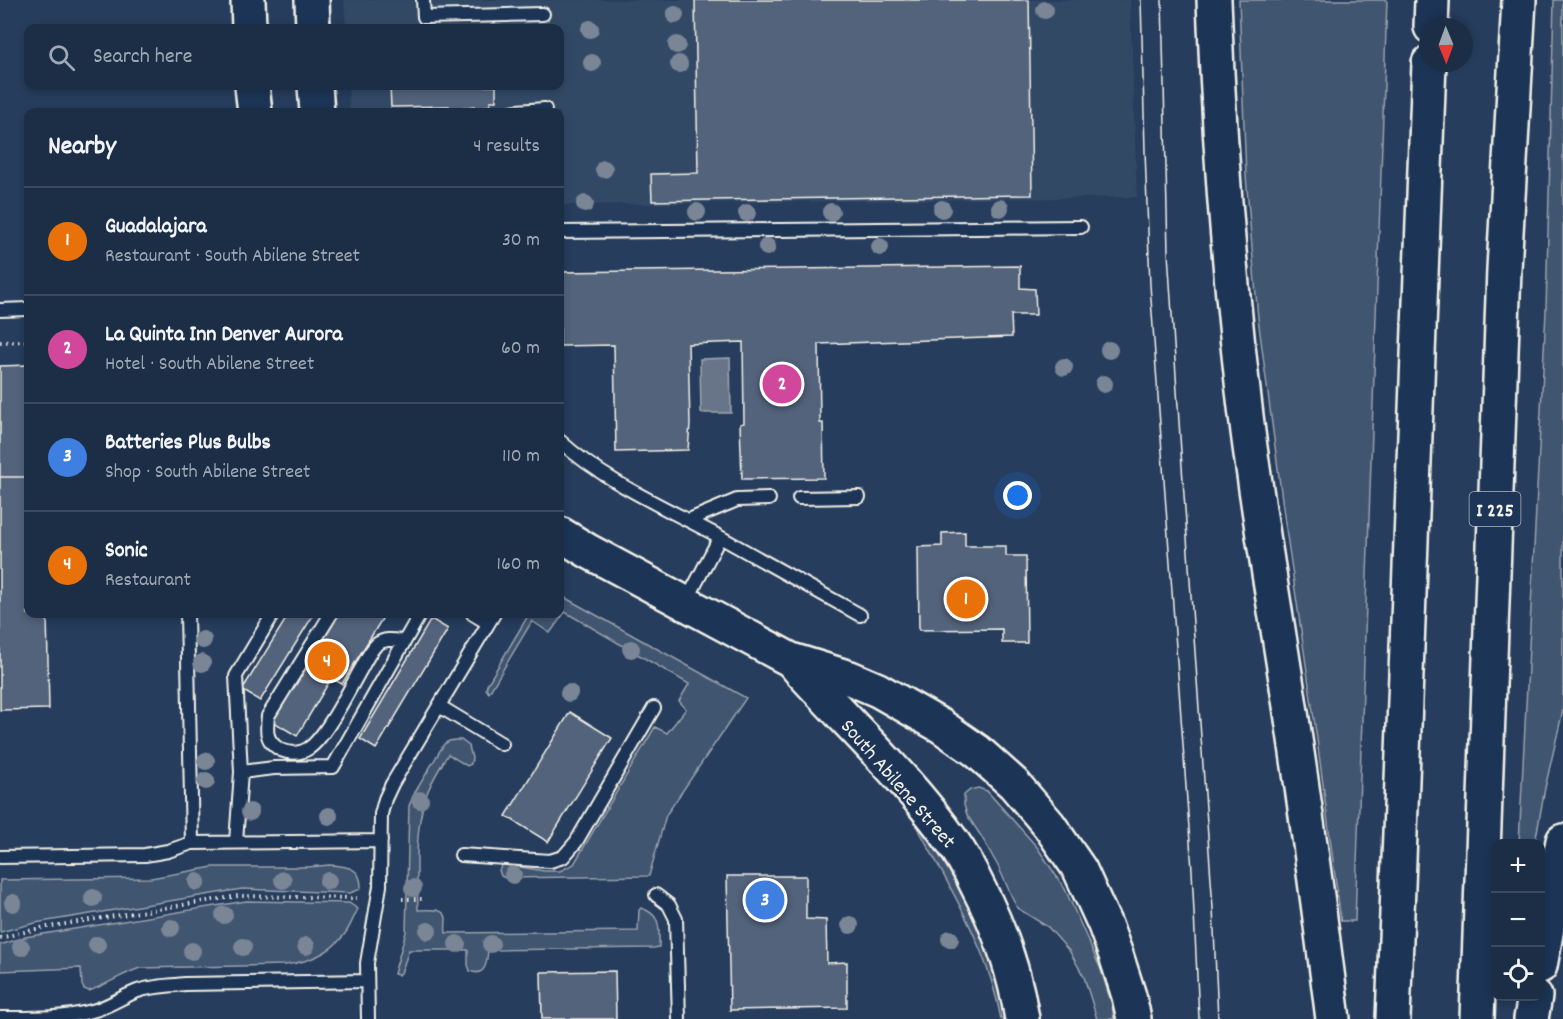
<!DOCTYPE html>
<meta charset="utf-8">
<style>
:root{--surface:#1c2e46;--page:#25364d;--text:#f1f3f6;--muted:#a0a8b3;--line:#3a4a5f;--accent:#1a73e8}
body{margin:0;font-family:Dekko,sans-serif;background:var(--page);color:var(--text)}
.controls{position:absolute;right:18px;bottom:18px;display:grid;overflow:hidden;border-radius:12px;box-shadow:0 3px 9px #0003}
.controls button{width:54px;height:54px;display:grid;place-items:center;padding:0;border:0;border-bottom:2px solid var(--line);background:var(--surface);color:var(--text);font:30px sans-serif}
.compass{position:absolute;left:1419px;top:18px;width:54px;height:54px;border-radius:50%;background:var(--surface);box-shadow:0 3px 9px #0003;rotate:179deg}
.you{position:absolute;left:1018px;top:496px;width:21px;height:21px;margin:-15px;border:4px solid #fff;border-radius:50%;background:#1a73e8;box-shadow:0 0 0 9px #1a73e833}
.badge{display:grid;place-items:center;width:39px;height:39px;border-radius:50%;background:var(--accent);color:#fff;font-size:20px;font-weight:700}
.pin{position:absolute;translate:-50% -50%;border:3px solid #fff;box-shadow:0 2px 6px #0006}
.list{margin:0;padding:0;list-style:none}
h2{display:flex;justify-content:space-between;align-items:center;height:78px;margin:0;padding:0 24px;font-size:26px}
h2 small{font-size:20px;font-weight:400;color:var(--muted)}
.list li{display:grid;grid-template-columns:39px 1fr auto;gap:18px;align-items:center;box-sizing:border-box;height:108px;padding:0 24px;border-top:2px solid var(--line)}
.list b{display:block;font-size:22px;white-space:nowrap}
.list p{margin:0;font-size:20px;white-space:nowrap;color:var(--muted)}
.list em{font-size:20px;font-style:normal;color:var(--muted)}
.icon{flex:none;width:33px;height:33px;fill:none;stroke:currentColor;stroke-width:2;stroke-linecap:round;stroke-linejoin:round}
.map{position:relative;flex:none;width:1563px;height:1019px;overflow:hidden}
.search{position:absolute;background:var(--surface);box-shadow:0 3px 9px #0003;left:24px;top:24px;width:540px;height:66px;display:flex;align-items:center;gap:15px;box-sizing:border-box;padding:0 21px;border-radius:12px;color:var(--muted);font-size:22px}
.panel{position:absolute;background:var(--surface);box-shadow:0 3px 9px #0003;left:24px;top:108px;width:540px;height:510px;border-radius:12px}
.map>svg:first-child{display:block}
</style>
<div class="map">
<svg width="1563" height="1019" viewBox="0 0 1563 1019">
<rect width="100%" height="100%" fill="#263d5d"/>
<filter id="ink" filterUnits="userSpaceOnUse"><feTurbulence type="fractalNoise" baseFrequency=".0167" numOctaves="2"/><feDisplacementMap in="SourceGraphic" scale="12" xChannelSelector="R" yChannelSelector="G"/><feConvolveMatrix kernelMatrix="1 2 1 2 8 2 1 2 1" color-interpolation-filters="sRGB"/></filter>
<g filter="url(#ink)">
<path fill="#334966" d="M344 0H1130L1137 197 560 205V112H349L348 86H560V28H346Z"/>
<path fill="#40546f" stroke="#9aa2ac" stroke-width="1.5" d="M1239 0H1387L1355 921H1341L1317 739 1285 522 1258 318 1246 176Z
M1554 0H1563V710L1545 788 1535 843 1519 844 1546 311Z
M560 595 746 698 666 815 649 876 505 878 501 876 499 870 503 864 544 871H560L574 864 655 727 667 733 686 709 679 701 689 684 565 612 550 633 532 621 489 693 486 689 487 685 529 614H560Z
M455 740H461L469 746 472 758 471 764 467 766 448 754C440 768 431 781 426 796 414 830 417 874 418 910 427 910 444 907 446 918 446 922 445 928 446 933L638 931 639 910 641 908C662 915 659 928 659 947L654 948 488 950C487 961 486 978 470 971L468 965V950H409L401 973 398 975 394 974 406 932 409 806 414 794 444 744 449 741Z
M978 788 987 791 1037 847 1065 889 1101 970 1112 1005 1114 1019H1097L1084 977 1070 952 1048 927 1017 908 998 866 981 836 967 815 964 805V795L970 790Z
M911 815C921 830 934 845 943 861 973 909 996 963 1007 1019H1001C987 943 946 882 911 815Z
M329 865C347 866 362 867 361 889L350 893 242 889 35 923 0 932V880L151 878 213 867H308Z
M246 901 349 903 358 909C353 918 350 928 344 935 330 953 308 962 285 965L140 968C122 974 106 985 89 991L84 989 82 985 81 968 0 971V945L25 937Z"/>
<path fill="#677588" stroke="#9fa7ae" stroke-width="1.5" d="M730 358 731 413H701L700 359Z"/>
<path fill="#52647b" stroke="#f4f1e8" stroke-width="1.5" d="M695 0H1029L1032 195 652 201 651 174 698 173Z
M390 86H496V101H490V106H486V112H474V106L464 107V112H449V106L391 107Z
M1020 266V288L1035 289 1036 315H1011L1012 337 819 344 820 423H823L824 478 742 479 740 424 744 423 743 342 688 344 690 424 688 450 616 452 614 345 560 346V272Z
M28 365V477H0V366Z
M0 477H28V614H47L49 709 0 710Z
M965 532V546H1006V556H1026L1027 643H1002V629L919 630 918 547 942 546V533Z
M289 614H314L260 701 242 690Z
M324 614H385L342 684 331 678 344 657 319 642 307 663 297 657Z
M431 619 448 629 376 749 360 739Z
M319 642 344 657 297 736 272 721Z
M570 712 612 738 548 842 506 816Z
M727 876H806V919L826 920 827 963 847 962V1008L730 1010Z
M615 971 616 1019H542L541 972Z"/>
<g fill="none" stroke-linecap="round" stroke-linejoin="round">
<g stroke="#f4f1e8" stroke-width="16">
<path id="service" d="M423 0 424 17 543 14
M511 112 516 111 545 109
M560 232 1081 227
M0 310 28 309
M560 441C603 481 668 509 720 537L686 602
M799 498 859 497
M689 520 737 500 769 499
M720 537 860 615
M187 614 192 843
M273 614 236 676 241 772 274 768 333 767 420 614
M331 614 268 716C267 728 265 738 275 746 284 754 299 755 309 748 326 737 351 686 362 667 366 659 371 650 377 644 385 638 394 640 404 641
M473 614 488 623
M439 706 502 744
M236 842 241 772
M461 855 550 861 563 857 576 842 654 708
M0 857 145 855 168 851 192 843 381 841
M656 895 669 905 676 919 679 1019
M0 1018C31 1018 62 1019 92 1011 108 1007 120 998 135 992 150 986 169 986 185 984L367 981
M368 1019 367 963 380 886 381 814 385 799 392 784 494 614"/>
</g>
<g stroke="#f4f1e8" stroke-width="38">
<path id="secondary" d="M248 0 249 28
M312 0 313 28
M252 86 255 112
M315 86 317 112
M560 534 588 551 791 660 850 678 878 690 941 726 977 751 1014 784 1049 825 1080 870 1105 925 1116 955 1129 996 1134 1019
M791 660C844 720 906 776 952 841 962 855 970 870 977 885 999 927 1015 972 1022 1019"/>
</g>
<g stroke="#f4f1e8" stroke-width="38">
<path id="motorway" d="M1214 0C1219 144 1230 289 1248 432 1258 509 1271 585 1283 661 1302 780 1318 900 1333 1019
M1431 27 1432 0
M1540 966 1563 841
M1393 1019 1429 63
M1477 1019 1504 269 1519 0
M1531 1019 1535 996"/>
</g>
<path stroke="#f4f1e8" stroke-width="4" stroke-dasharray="1.5 4.5" stroke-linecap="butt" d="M0 342 28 341
M402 899H422
M0 938 41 928 238 896 357 898"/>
<use href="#service" stroke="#1d3557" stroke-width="12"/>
<use href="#secondary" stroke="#1d3557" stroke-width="33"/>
<use href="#motorway" stroke="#1d3557" stroke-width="33"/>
<path stroke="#f4f1e8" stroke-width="1.5" d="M1141 0 1145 151 1150 285 1192 870 1199 1019
M1162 0 1168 253 1181 452 1213 908 1218 1019"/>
</g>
<g fill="#7a8696">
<circle cx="1045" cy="10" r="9"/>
<circle cx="675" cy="15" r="9"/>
<circle cx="590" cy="29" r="9"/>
<circle cx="677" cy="45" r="9"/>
<circle cx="592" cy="63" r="9"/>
<circle cx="679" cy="64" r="9"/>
<circle cx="604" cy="169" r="9"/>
<circle cx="585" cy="204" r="9"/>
<circle cx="1000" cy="208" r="9"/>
<circle cx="942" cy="209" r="9"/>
<circle cx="697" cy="212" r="9"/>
<circle cx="831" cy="212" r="9"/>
<circle cx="747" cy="213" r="9"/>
<circle cx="767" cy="247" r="9"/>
<circle cx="880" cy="247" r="9"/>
<circle cx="1109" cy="350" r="9"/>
<circle cx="1064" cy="367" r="9"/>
<circle cx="1104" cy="384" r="9"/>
<circle cx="203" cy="640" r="9"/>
<circle cx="631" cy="649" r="9"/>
<circle cx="202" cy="663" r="9"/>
<circle cx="569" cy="693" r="9"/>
<circle cx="206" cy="761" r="9"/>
<circle cx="206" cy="781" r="9"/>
<circle cx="420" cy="800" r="9"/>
<circle cx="250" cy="812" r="9"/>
<circle cx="329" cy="816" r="9"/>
<circle cx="513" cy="875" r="9"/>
<circle cx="283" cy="880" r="9"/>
<circle cx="328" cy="881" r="9"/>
<circle cx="197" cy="882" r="9"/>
<circle cx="413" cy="888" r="9"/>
<circle cx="93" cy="898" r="9"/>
<circle cx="13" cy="903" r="9"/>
<circle cx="224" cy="915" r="9"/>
<circle cx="850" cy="925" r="9"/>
<circle cx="171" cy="928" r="9"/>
<circle cx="428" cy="931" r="9"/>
<circle cx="950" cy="939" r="9"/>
<circle cx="457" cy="944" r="9"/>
<circle cx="491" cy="944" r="9"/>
<circle cx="97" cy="945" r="9"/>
<circle cx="306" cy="946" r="9"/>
<circle cx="21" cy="947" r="9"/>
<circle cx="243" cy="947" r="9"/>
<circle cx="192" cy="951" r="9"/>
</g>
</g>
<g text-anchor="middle" stroke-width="4.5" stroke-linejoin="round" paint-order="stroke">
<rect fill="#1d3557" stroke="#b4b9bc" stroke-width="1.5" x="1469.5" y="492" width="51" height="34" rx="4.5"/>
<g font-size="20" font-weight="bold" fill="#f4f1e8">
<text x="1495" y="516">I 225</text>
</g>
<g font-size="21" fill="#f4f1e8" stroke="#1d3557">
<text transform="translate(899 783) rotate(49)" y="7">South Abilene Street</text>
</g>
</g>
</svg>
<div class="controls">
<button>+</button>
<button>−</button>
<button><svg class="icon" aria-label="locate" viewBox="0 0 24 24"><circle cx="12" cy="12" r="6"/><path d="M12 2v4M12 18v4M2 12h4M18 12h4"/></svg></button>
</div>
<svg class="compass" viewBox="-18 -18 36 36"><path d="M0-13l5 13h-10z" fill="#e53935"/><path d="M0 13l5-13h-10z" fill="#a0a8b3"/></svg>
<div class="you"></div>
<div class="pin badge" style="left:966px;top:599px;background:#e8710a">1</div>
<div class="pin badge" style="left:782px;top:384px;background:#d1479c">2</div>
<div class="pin badge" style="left:765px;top:900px;background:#3f7fe0">3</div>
<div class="pin badge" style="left:327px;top:661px;background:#e8710a">4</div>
<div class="search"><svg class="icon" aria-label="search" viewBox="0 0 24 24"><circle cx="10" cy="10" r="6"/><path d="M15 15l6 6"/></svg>Search here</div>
<section class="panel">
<h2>Nearby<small>4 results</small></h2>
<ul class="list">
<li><span class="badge" style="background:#e8710a">1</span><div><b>Guadalajara</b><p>Restaurant · South Abilene Street</p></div><em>30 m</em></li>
<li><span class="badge" style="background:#d1479c">2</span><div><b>La Quinta Inn Denver Aurora</b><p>Hotel · South Abilene Street</p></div><em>60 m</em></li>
<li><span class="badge" style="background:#3f7fe0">3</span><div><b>Batteries Plus Bulbs</b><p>Shop · South Abilene Street</p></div><em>110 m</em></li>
<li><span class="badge" style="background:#e8710a">4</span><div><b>Sonic</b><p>Restaurant</p></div><em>160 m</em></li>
</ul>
</section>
</div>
